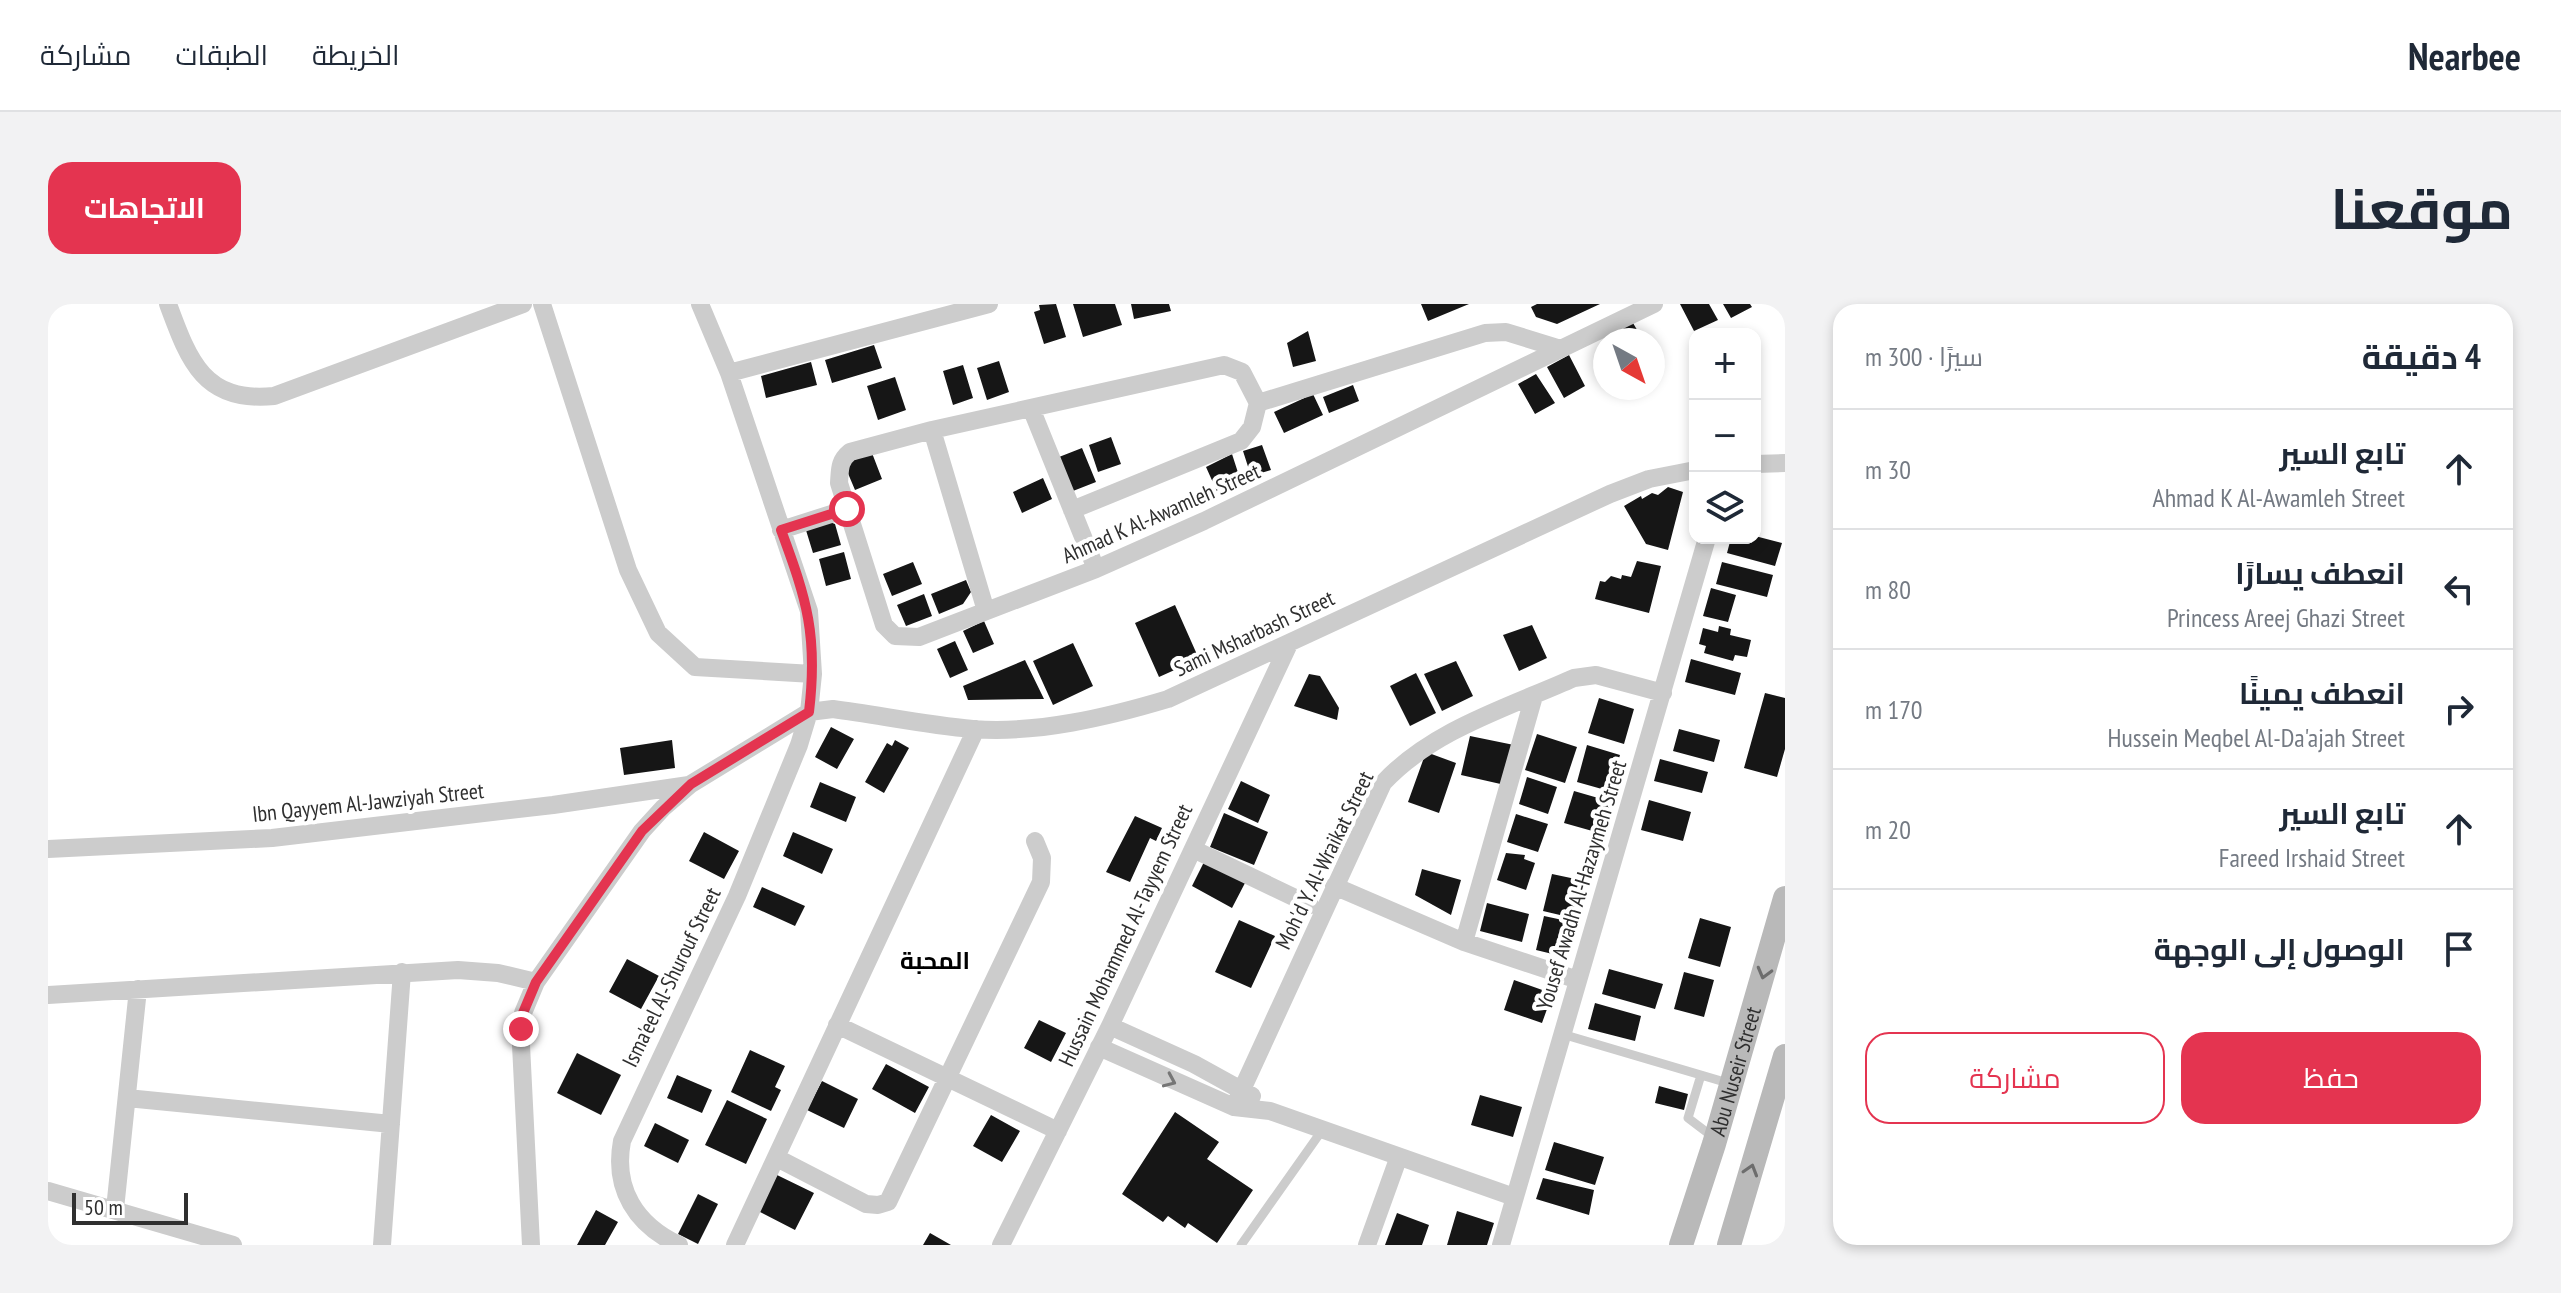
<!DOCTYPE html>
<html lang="ar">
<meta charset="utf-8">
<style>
:root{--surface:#fff;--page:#f2f2f3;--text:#1f2937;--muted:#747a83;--line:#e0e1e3;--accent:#e43450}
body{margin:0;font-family:"PT Sans Narrow",Cairo,sans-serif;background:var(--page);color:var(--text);direction:rtl}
.controls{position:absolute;right:24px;top:24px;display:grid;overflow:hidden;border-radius:16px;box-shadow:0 4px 12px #0003}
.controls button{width:72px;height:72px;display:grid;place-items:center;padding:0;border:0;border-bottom:2px solid var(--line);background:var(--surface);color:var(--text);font:40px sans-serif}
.compass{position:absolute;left:1545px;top:24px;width:72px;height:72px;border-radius:50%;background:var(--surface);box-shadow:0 4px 12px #0003;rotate:140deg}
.scale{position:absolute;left:24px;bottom:20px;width:116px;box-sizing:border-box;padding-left:8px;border:4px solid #2f2f2f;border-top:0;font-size:22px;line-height:28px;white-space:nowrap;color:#2f2f2f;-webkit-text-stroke:6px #fff;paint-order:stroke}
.stop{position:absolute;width:24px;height:24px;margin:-18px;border:6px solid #e43450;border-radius:50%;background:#fff}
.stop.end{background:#e43450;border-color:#fff;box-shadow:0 2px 8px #0008}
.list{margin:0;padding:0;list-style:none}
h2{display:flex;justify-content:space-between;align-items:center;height:104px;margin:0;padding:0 32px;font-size:34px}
h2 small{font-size:26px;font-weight:400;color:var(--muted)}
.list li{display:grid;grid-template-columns:52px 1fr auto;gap:24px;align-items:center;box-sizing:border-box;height:120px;padding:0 32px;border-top:2px solid var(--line)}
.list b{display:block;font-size:30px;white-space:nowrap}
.list p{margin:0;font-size:26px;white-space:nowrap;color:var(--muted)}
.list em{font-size:26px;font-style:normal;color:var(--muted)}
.actions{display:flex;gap:16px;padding:24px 32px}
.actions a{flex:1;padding:18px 0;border:2px solid var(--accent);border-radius:24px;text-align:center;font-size:28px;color:var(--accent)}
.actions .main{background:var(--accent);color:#fff}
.icon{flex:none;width:44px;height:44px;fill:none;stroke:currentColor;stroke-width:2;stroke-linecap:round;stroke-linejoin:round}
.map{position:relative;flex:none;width:1737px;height:941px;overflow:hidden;direction:ltr;border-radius:24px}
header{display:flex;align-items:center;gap:48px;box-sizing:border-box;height:112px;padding:0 40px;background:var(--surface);border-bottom:2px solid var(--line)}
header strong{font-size:38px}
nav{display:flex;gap:44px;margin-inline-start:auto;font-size:28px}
.intro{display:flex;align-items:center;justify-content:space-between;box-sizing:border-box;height:192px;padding:0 48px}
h1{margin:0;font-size:56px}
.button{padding:20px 36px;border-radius:24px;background:var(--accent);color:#fff;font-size:28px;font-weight:700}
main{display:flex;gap:48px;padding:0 48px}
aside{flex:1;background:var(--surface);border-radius:24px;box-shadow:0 4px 12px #0003}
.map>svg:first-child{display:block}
</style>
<header>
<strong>Nearbee</strong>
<nav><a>الخريطة</a><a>الطبقات</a><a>مشاركة</a></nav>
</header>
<div class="intro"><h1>موقعنا</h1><a class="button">الاتجاهات</a></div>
<main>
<aside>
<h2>4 دقيقة<small>سيرًا · 300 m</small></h2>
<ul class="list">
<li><svg class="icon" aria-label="ahead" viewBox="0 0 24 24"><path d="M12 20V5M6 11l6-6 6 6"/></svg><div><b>تابع السير</b><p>Ahmad K Al-Awamleh Street</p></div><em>30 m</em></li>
<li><svg class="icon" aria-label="left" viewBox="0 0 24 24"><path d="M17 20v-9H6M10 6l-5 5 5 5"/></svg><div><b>انعطف يسارًا</b><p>Princess Areej Ghazi Street</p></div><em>80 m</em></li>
<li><svg class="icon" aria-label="right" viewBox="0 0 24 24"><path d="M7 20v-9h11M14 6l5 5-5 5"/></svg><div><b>انعطف يمينًا</b><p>Hussein Meqbel Al-Da'ajah Street</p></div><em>170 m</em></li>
<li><svg class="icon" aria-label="ahead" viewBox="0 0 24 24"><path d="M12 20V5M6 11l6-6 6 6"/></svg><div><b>تابع السير</b><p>Fareed Irshaid Street</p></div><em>20 m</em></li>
<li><svg class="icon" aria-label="arrive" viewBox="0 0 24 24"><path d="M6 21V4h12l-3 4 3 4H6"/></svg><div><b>الوصول إلى الوجهة</b></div></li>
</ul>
<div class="actions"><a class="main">حفظ</a><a>مشاركة</a></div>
</aside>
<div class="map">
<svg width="1737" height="941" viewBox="0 0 1737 941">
<rect width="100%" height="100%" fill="#fff"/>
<path fill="#161616" d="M1008 0 1018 33 996 40 986 8 992 6 991 1Z
M1025 0H1067L1074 21 1035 33Z
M1083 0H1121L1123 7 1086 15Z
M1373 0H1421L1380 17Z
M1489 0H1552L1509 20 1488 13 1483 3Z
M1632 0H1661L1670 16 1646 27Z
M1675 0H1702L1704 3 1683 14Z
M1585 19 1595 36H1563L1561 32Z
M1260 27 1268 57 1245 63 1239 39Z
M826 41 834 64 784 79 777 56Z
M1521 51 1537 82 1516 94 1499 63Z
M951 57 961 88 939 96 929 64Z
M763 58 769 81 718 94 713 72Z
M915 61 925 94 905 101 895 67Z
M1488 70 1507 99 1487 110 1470 80Z
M847 73 858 106 830 116 819 82Z
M1305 81 1311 97 1281 109 1275 93Z
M1265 90 1275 111 1236 129 1226 108Z
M1063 133 1073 160 1050 168 1041 141Z
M1214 141 1223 166 1203 172 1195 147Z
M1034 144 1048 178 1025 187 1011 153Z
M824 149 834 175 807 186 796 160Z
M1184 150 1194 181 1171 192 1158 163Z
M995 174 1004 195 974 209 965 188Z
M1620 183 1635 188 1620 246 1598 240 1576 202 1593 192 1594 195 1604 189 1610 191Z
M779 217 787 220 793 241 765 249 757 223Z
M1707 232 1734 239 1727 262 1679 249 1683 234Z
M796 248 803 275 778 282 771 255Z
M1589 257 1613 262 1601 309 1547 295 1552 277 1557 278 1563 272 1573 275 1574 271 1583 273Z
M865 258 874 280 844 292 835 270Z
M1674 258 1725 271 1719 293 1668 280Z
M918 276 923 288 915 300 891 310 883 290Z
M1663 284 1688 291 1680 318 1655 312Z
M876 290 884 312 858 322 849 301Z
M1127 301 1151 355 1111 373 1087 319Z
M936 317 946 340 925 349 915 327Z
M1484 321 1499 354 1471 367 1455 331Z
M1671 322 1683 325 1682 331 1703 336 1699 353 1687 351 1685 357 1656 349 1658 342 1651 340 1655 324 1670 328Z
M907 337 920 366 902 374 889 345Z
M1025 339 1045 382 1005 401 985 357Z
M1643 355 1693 369 1687 391 1637 378Z
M977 356 996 395 920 396 915 382Z
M1408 357 1425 392 1394 407 1376 370Z
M1368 369 1388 409 1362 422 1342 382Z
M1261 370 1272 372 1291 404 1289 416 1246 402Z
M1717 389 1737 394V445L1729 473 1696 464Z
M1551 394 1586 405 1576 440 1540 429Z
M783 423 806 435 789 465 767 453Z
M1631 425 1672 436 1666 458 1625 447Z
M1489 430 1529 443 1517 479 1477 466Z
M1422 432 1466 441 1457 481 1413 471Z
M624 436 627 464 576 471 572 444Z
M847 436 861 444 836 489 817 478 839 439 844 442Z
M1539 441 1572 451 1561 487 1529 478Z
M1378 448 1408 459 1391 509 1360 498Z
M1612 455 1660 468 1654 489 1606 477Z
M1479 473 1509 483 1500 510 1471 500Z
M1193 477 1222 491 1210 519 1180 505Z
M772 478 808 493 798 518 762 503Z
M1526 487 1564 498 1555 530 1516 519Z
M1601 496 1643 508 1635 537 1593 526Z
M1176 509 1220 528 1206 561 1162 543Z
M1468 510 1500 520 1490 548 1459 538Z
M1087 512 1114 524 1108 537 1102 534 1082 578 1058 568Z
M656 528 691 547 676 575 641 557Z
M745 528 785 545 774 570 735 552Z
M1458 549 1477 551 1476 555 1487 559 1478 586 1449 576Z
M1156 558 1197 579 1184 604 1144 582Z
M1374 565 1413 576 1403 611 1367 591Z
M1504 570 1537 577 1529 615 1495 607Z
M714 583 757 602 747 622 705 603Z
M1439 599 1481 610 1474 638 1432 627Z
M1496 612 1524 618 1517 653 1488 646Z
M1652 614 1683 623 1672 663 1640 654Z
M1191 616 1227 632 1203 684 1167 668Z
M579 655 611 672 593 705 561 688Z
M1561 665 1615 680 1607 705 1554 690Z
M1636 668 1666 676 1656 713 1626 705Z
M1466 676 1500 688 1499 693 1503 694 1494 719 1456 706Z
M1547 699 1593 712 1587 737 1540 725Z
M991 716 1018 729 1003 758 976 744Z
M702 746 737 762 727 783 733 786 723 807 683 788Z
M529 749 573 771 553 811 509 789Z
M838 760 881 783 867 809 824 785Z
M629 771 664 786 654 809 619 794Z
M774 777 810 795 796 824 759 806Z
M1611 782 1640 790 1636 806 1607 799Z
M1432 791 1474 803 1465 833 1423 821Z
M679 796 719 815 698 860 657 841Z
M1127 808 1171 838 1159 855 1205 886 1169 939 1140 919 1137 924 1120 912 1115 918 1074 890Z
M943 811 972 827 954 858 925 842Z
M607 819 641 836 630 859 596 842Z
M1506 838 1556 853 1547 881 1497 866Z
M729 871 766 889 747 926 710 907Z
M1495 874 1546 886 1541 911 1488 895Z
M650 890 670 900 650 940 630 930Z
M548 906 570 918 557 941H529Z
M1409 907 1446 919 1439 941H1399Z
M1349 909 1381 921 1374 941H1337Z
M882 929 903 941H875Z"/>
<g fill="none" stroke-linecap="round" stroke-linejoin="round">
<path stroke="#ccc" stroke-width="9" d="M1514 730 1680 779
M1653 771 1640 814 1665 833
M1193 941 1275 825"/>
<path stroke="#ccc" stroke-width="18" d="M120 0C141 57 156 99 226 92L475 0
M494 0 580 266 610 329 647 363 765 370
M681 69 941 0
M1210 99 1437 29 1458 28 1513 45
M983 104 1048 265
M884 126 938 307
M1707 160 1737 159
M1024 206 1193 137 1204 123 1210 99 1194 68 1176 61 884 126 802 148C791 157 792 165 791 179L836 321 847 332 871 333 1048 265 1156 217 1606 0
M733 226 799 205
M0 545 224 534 505 501 641 481
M1145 545 1262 601
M1286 582 1416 638 1530 676
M1416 638 1486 392
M0 691 410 666 450 669 488 678
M789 721 1010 827
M1062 722 1146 760 1204 792
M1051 743 1186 803 1222 807 1466 893
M79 794 343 820
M1186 803 1335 479C1384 426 1461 403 1526 374L1548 371 1615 389
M729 854 818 900 830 901 840 898 993 578 994 554 987 537
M0 887 185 941
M67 905 90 685
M334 941 354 668
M483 941 473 741 475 709 488 678 594 527 615 504 643 480 761 408 785 405C831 411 878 421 925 425 989 430 1060 413 1120 395L1562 190 1601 175 1647 166
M631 941C588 921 565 885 574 837L689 592 751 441 761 408 765 370 761 307 681 69 652 0
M687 941 928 425
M953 941 1062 722 1241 340
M1319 941 1350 855
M1453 941 1659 234"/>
<g stroke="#b9b9b9" stroke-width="24">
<path id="s1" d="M1633 941 1666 840 1737 594"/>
<path d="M1681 941 1737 752"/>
</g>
</g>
<defs><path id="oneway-chevron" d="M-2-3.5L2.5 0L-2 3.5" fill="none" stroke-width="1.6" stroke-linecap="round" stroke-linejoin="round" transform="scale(2)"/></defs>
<g stroke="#6d6d6d">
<use href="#oneway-chevron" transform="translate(1716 669) rotate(105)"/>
<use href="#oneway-chevron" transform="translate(1703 866) rotate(-73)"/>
</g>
<use stroke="#767676" href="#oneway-chevron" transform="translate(1122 777) rotate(24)"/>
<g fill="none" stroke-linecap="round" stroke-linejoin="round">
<path stroke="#e43450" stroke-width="10" d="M473 725 475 709 488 678 594 527 643 480 761 408C770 332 759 296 733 226L799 205"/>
</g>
<g text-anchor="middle" stroke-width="8" stroke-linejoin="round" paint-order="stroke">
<g font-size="22" fill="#2f2f2f" stroke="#fff">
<text transform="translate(1113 209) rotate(-24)" y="8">Ahmad K Al-Awamleh Street</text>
<text transform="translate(1206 329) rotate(-25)" y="8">Sami Msharbash Street</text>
<text transform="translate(320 498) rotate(-6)" y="8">Ibn Qayyem Al-Jawziyah Street</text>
<text transform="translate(1276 556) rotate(-64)" y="8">Moh'd Y. Al-Wraikat Street</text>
<text transform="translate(1533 581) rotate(-73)" y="8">Yousef Awadh Al-Hazaymeh Street</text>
<text transform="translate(1077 631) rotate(-65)" y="8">Hussain Mohammed Al-Tayyem Street</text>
<text transform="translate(623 673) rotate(-64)" y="8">Isma'eel Al-Shurouf Street</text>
<text dy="8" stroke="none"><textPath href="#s1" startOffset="182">Abu Nuseir Street</textPath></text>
</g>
<g font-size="24" font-weight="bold" fill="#000" stroke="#fff">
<text x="887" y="665">المحبة</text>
</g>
</g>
</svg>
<div class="controls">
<button>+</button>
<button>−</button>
<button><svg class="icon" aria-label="layers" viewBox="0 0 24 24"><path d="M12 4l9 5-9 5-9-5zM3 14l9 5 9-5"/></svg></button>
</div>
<svg class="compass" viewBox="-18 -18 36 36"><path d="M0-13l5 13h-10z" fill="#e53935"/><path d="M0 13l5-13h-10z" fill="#747a83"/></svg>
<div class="scale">50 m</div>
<div class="stop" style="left:799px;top:205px"></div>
<div class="stop end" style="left:473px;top:725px"></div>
</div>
</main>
